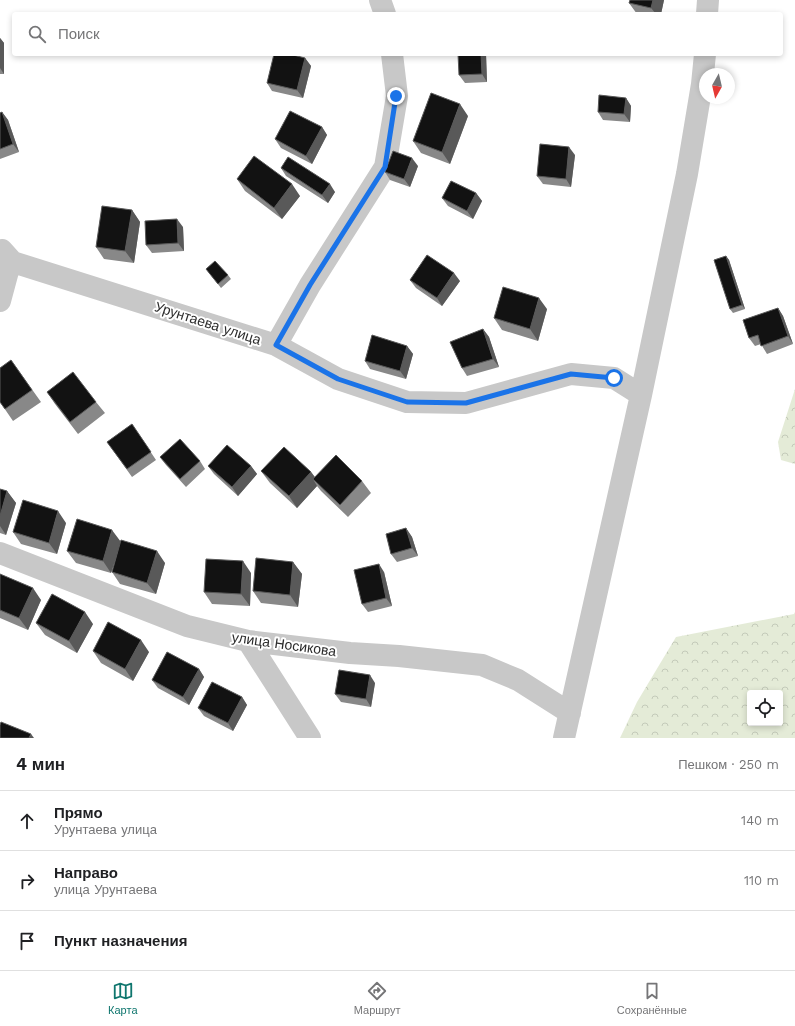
<!DOCTYPE html>
<html lang="ru">
<meta charset="utf-8">
<style>
:root{--surface:#fff;--page:#f2f2f2;--text:#202124;--muted:#757577;--line:#e0e0e0;--accent:#0f766e}
body{margin:0;font-family:"Work Sans",sans-serif;background:var(--page);color:var(--text)}
.controls{position:absolute;right:12px;bottom:12px;display:grid;overflow:hidden;border-radius:4px;box-shadow:0 2px 6px #0003}
.controls button{width:36px;height:36px;display:grid;place-items:center;padding:0;border:0;border-bottom:1px solid var(--line);background:var(--surface);color:var(--text);font:20px sans-serif}
.compass{position:absolute;left:699px;top:68px;width:36px;height:36px;border-radius:50%;background:var(--surface);box-shadow:0 2px 6px #0003;rotate:188deg}
.stop{position:absolute;width:12px;height:12px;margin:-9px;border:3px solid #1a73e8;border-radius:50%;background:#fff}
.stop.end{background:#1a73e8;border-color:#fff;box-shadow:0 1px 4px #0008}
.list{margin:0;padding:0;list-style:none}
h2{display:flex;justify-content:space-between;align-items:center;height:52px;margin:0;padding:0 16px;font-size:17px}
h2 small{font-size:13px;font-weight:400;color:var(--muted)}
.list li{display:grid;grid-template-columns:26px 1fr auto;gap:12px;align-items:center;box-sizing:border-box;height:60px;padding:0 16px;border-top:1px solid var(--line)}
.list b{display:block;font-size:15px;white-space:nowrap}
.list p{margin:0;font-size:13px;white-space:nowrap;color:var(--muted)}
.list em{font-size:13px;font-style:normal;color:var(--muted)}
.icon{flex:none;width:22px;height:22px;fill:none;stroke:currentColor;stroke-width:2;stroke-linecap:round;stroke-linejoin:round}
.map{position:relative;flex:none;width:795px;height:738px;overflow:hidden}
.search{position:absolute;background:var(--surface);box-shadow:0 2px 6px #0003;left:12px;right:12px;top:12px;height:44px;display:flex;align-items:center;gap:10px;box-sizing:border-box;padding:0 14px;border-radius:4px;color:var(--muted);font-size:15px}
.sheet{height:232px;background:var(--surface)}
nav{display:flex;justify-content:space-around;align-items:center;box-sizing:border-box;height:56px;border-top:1px solid var(--line);background:var(--surface);font-size:11px;color:var(--muted)}
nav a{display:grid;justify-items:center;gap:2px}
nav .on{color:var(--accent)}
.map>svg:first-child{display:block}
</style>
<div class="map">
<svg width="795" height="738" viewBox="0 0 795 738">
<defs>
<pattern id="forest-crowns" width="20" height="18" patternUnits="userSpaceOnUse"><rect width="20" height="18" fill="#e4ebd7"/><path d="M2 6a3 3 0 1 1 6 0M12 15a3 3 0 1 1 6 0" fill="none" stroke="#c4cab9"/></pattern>
</defs>
<rect width="100%" height="100%" fill="#fff"/>
<path fill="url(#forest-crowns)" fill-rule="evenodd" d="M795 389V464L781 460 778 442Z
M795 612V738H620L637 702 676 637 794 614ZM750 693H780V723H750Z"/>
<g fill="none" stroke-linecap="round" stroke-linejoin="round">
<path stroke="#c8c8c8" stroke-width="22" d="M380 0 385 14
M707 14 708 0
M0 258 276 345 338 379 407 402 466 403 571 374 614 378 641 395
M0 301 11 260 2 250
M276 345 310 285 385 167 397 96 392 54
M0 553 187 626 248 641 350 653 399 656 482 665 518 680 570 713
M248 641 310 738
M564 738 641 395 687 174 702 84 705 54"/>
</g>
<path fill="#888" d="M630 0H664L661 14H637L629 3Z
M0 38 4 43V74H0Z
M486 54 487 82 465 83 459 75Z
M305 58 311 66 303 98 272 91 267 83Z
M626 98 631 106 630 122 603 120 598 112Z
M2 112 8 120 19 152 0 159V113Z
M468 116 450 164 421 153 413 141Z
M322 127 327 135 312 164 281 148 275 139Z
M575 155 571 187 543 184 537 176Z
M418 166 410 187 390 180 385 172Z
M281 168 335 192 328 203 286 176Z
M237 179 300 196 282 219 245 191Z
M476 193 482 201 473 219 448 206 442 198Z
M132 210 140 222 134 263 104 259 96 247Z
M183 227 184 251 152 253 146 245Z
M726 256 729 260 745 309 733 313 730 309Z
M206 269 228 275 231 279 221 288Z
M410 280 460 281 442 306 416 288Z
M778 308 783 316 793 344 767 354 761 344 755 346 749 338Z
M547 309 538 341 502 330 494 318Z
M483 329 489 337 499 367 467 376 462 368Z
M407 346 413 354 406 379 370 369 365 361Z
M11 360 41 402 13 421 0 402Z
M47 392 96 402 105 413 78 434 55 404Z
M132 424 156 460 132 477 107 442Z
M160 457 200 461 205 469 186 487 166 465Z
M208 466H251L257 474 238 496 214 474Z
M261 471 311 472 315 477 362 481 371 493 348 517 321 491 317 486 297 508 270 483Z
M0 489 7 491 16 503 6 535 0 533Z
M66 523 57 554 21 544 13 532Z
M406 528 412 537 418 556 397 562 391 554Z
M121 542 165 563 156 594 120 584 112 572 117 555 111 573 76 563 67 551Z
M293 562 302 574 298 607 261 603 253 591Z
M384 572 392 606 368 612 362 604Z
M251 573 250 606 212 604 204 592Z
M0 574 41 600 28 630 0 618Z
M36 623 93 624 77 653 45 635Z
M93 651 149 652 133 681 101 663Z
M199 669 204 677 189 705 158 688 152 680Z
M375 683 371 707 341 702 335 694Z
M242 697 247 705 233 731 204 716 198 708Z"/>
<path fill="#595959" d="M653 0H664L661 14H656L651 8Z
M0 38 4 43V74L0 68Z
M481 54H486L487 82 482 74Z
M305 58 311 66 303 98 297 90Z
M626 98 631 106 630 122 624 114Z
M460 104 468 116 450 164 442 152Z
M2 112 8 120 19 152 13 144Z
M322 127 327 135 312 164 306 156Z
M569 147 575 155 571 187 566 179Z
M412 158 418 166 410 187 404 179Z
M292 184 300 196 282 219 274 208Z
M330 184 335 192 328 203 322 195Z
M476 193 482 201 473 219 467 211Z
M132 210 140 222 134 263 125 251Z
M177 219 183 227 184 251 178 243Z
M726 256 729 260 745 309 742 305Z
M454 273 460 281 442 306 437 298Z
M539 298 547 309 538 341 530 329Z
M778 308 783 316 793 344 788 336Z
M483 329 489 337 499 367 493 359Z
M407 346 413 354 406 379 400 371Z
M251 466 257 474 238 496 232 487Z
M311 472 319 483 313 479 317 486 297 508 289 496Z
M7 491 16 503 6 535 0 526V516Z
M58 511 66 523 57 554 49 543Z
M406 528 412 537 418 556 412 548Z
M112 530 121 542 111 573 103 561Z
M157 551 165 563 156 594 147 583Z
M243 561 251 573 250 606 241 594Z
M293 562 302 574 298 607 290 595Z
M379 564 384 572 392 606 386 598Z
M33 588 41 600 28 630 19 618Z
M85 612 93 624 77 653 69 641Z
M141 640 149 652 133 681 125 669Z
M199 669 204 677 189 705 183 697Z
M370 675 375 683 371 707 366 699Z
M242 697 247 705 233 731 228 723Z
M31 734 34 738H29Z"/>
<path fill="#121212" stroke="#595959" d="M630 0H653L651 8 629 3Z
M274 54H289L305 58 297 90 267 83Z
M458 54H481L482 74 459 75Z
M431 93 460 104 442 152 413 141Z
M599 95 626 98 624 114 598 112Z
M290 111 322 127 306 156 275 139Z
M2 112 13 144 0 149V113Z
M540 144 569 147 566 179 537 176Z
M393 151 412 158 404 179 385 172Z
M254 156 292 184 274 208 237 179Z
M288 157 330 184 322 195 281 168Z
M451 181 476 193 467 211 442 198Z
M102 206 132 210 125 251 96 247Z
M177 219 178 243 146 245 145 221Z
M427 255 454 273 437 298 410 280Z
M726 256 742 305 730 309 714 260Z
M215 261 228 275 218 284 206 269Z
M503 287 539 298 530 329 494 318Z
M778 308 788 336 761 346 758 335 749 338 743 320Z
M483 329 493 359 462 368 450 342Z
M372 335 407 346 400 371 365 361Z
M11 360 32 390 5 409 0 402V368Z
M73 372 96 402 70 422 47 392Z
M132 424 151 452 127 469 107 442Z
M180 439 200 461 180 479 160 457Z
M227 445 251 466 232 487 208 466Z
M284 447 311 472 289 496 261 471Z
M336 455 362 481 340 505 313 479Z
M0 489 7 491 0 516Z
M23 500 58 511 49 543 13 532Z
M77 519 112 530 103 561 67 551Z
M406 528 412 548 391 554 386 534Z
M121 540 157 551 147 583 112 572Z
M256 558 293 562 290 595 253 591Z
M206 559 243 561 241 594 204 592Z
M379 564 386 598 362 604 354 570Z
M0 574 33 588 19 618 0 610Z
M52 594 85 612 69 641 36 623Z
M108 622 141 640 125 669 93 651Z
M167 652 199 669 183 697 152 680Z
M339 670 370 675 366 699 335 694Z
M212 682 242 697 228 723 198 708Z
M1 722 31 734 29 738H0V725Z"/>
<g fill="none" stroke-linecap="round" stroke-linejoin="round">
<path stroke="#1a73e8" stroke-width="5" d="M396 96 385 167 310 285 276 345 338 379 407 402 466 403 571 374 614 378"/>
</g>
<g text-anchor="middle" stroke-width="4" stroke-linejoin="round" paint-order="stroke">
<g font-size="14" fill="#2b2b2b" stroke="#fff">
<text transform="translate(208 323) rotate(18)" y="5">Урунтаева улица</text>
<text transform="translate(284 644) rotate(8)" y="5">улица Носикова</text>
</g>
</g>
</svg>
<div class="controls">
<button><svg class="icon" aria-label="locate" viewBox="0 0 24 24"><circle cx="12" cy="12" r="6"/><path d="M12 2v4M12 18v4M2 12h4M18 12h4"/></svg></button>
</div>
<svg class="compass" viewBox="-18 -18 36 36"><path d="M0-13l5 13h-10z" fill="#e53935"/><path d="M0 13l5-13h-10z" fill="#757577"/></svg>
<div class="stop" style="left:614px;top:378px"></div>
<div class="stop end" style="left:396px;top:96px"></div>
<div class="search"><svg class="icon" aria-label="search" viewBox="0 0 24 24"><circle cx="10" cy="10" r="6"/><path d="M15 15l6 6"/></svg>Поиск</div>
</div>
<section class="sheet">
<h2>4 мин<small>Пешком · 250 m</small></h2>
<ul class="list">
<li><svg class="icon" aria-label="ahead" viewBox="0 0 24 24"><path d="M12 20V5M6 11l6-6 6 6"/></svg><div><b>Прямо</b><p>Урунтаева улица</p></div><em>140 m</em></li>
<li><svg class="icon" aria-label="right" viewBox="0 0 24 24"><path d="M7 20v-9h11M14 6l5 5-5 5"/></svg><div><b>Направо</b><p>улица Урунтаева</p></div><em>110 m</em></li>
<li><svg class="icon" aria-label="arrive" viewBox="0 0 24 24"><path d="M6 21V4h12l-3 4 3 4H6"/></svg><div><b>Пункт назначения</b></div></li>
</ul>
</section>
<nav>
<a class="on"><svg class="icon" aria-label="map" viewBox="0 0 24 24"><path d="M3 6l6-2 6 2 6-2v14l-6 2-6-2-6 2zM9 4v14M15 6v14"/></svg>Карта</a>
<a><svg class="icon" aria-label="directions" viewBox="0 0 24 24"><path d="M12 3l9 9-9 9-9-9zM9 14v-3h6M13 9l2 2-2 2"/></svg>Маршрут</a>
<a><svg class="icon" aria-label="saved" viewBox="0 0 24 24"><path d="M7 4h10v16l-5-4-5 4z"/></svg>Сохранённые</a>
</nav>
